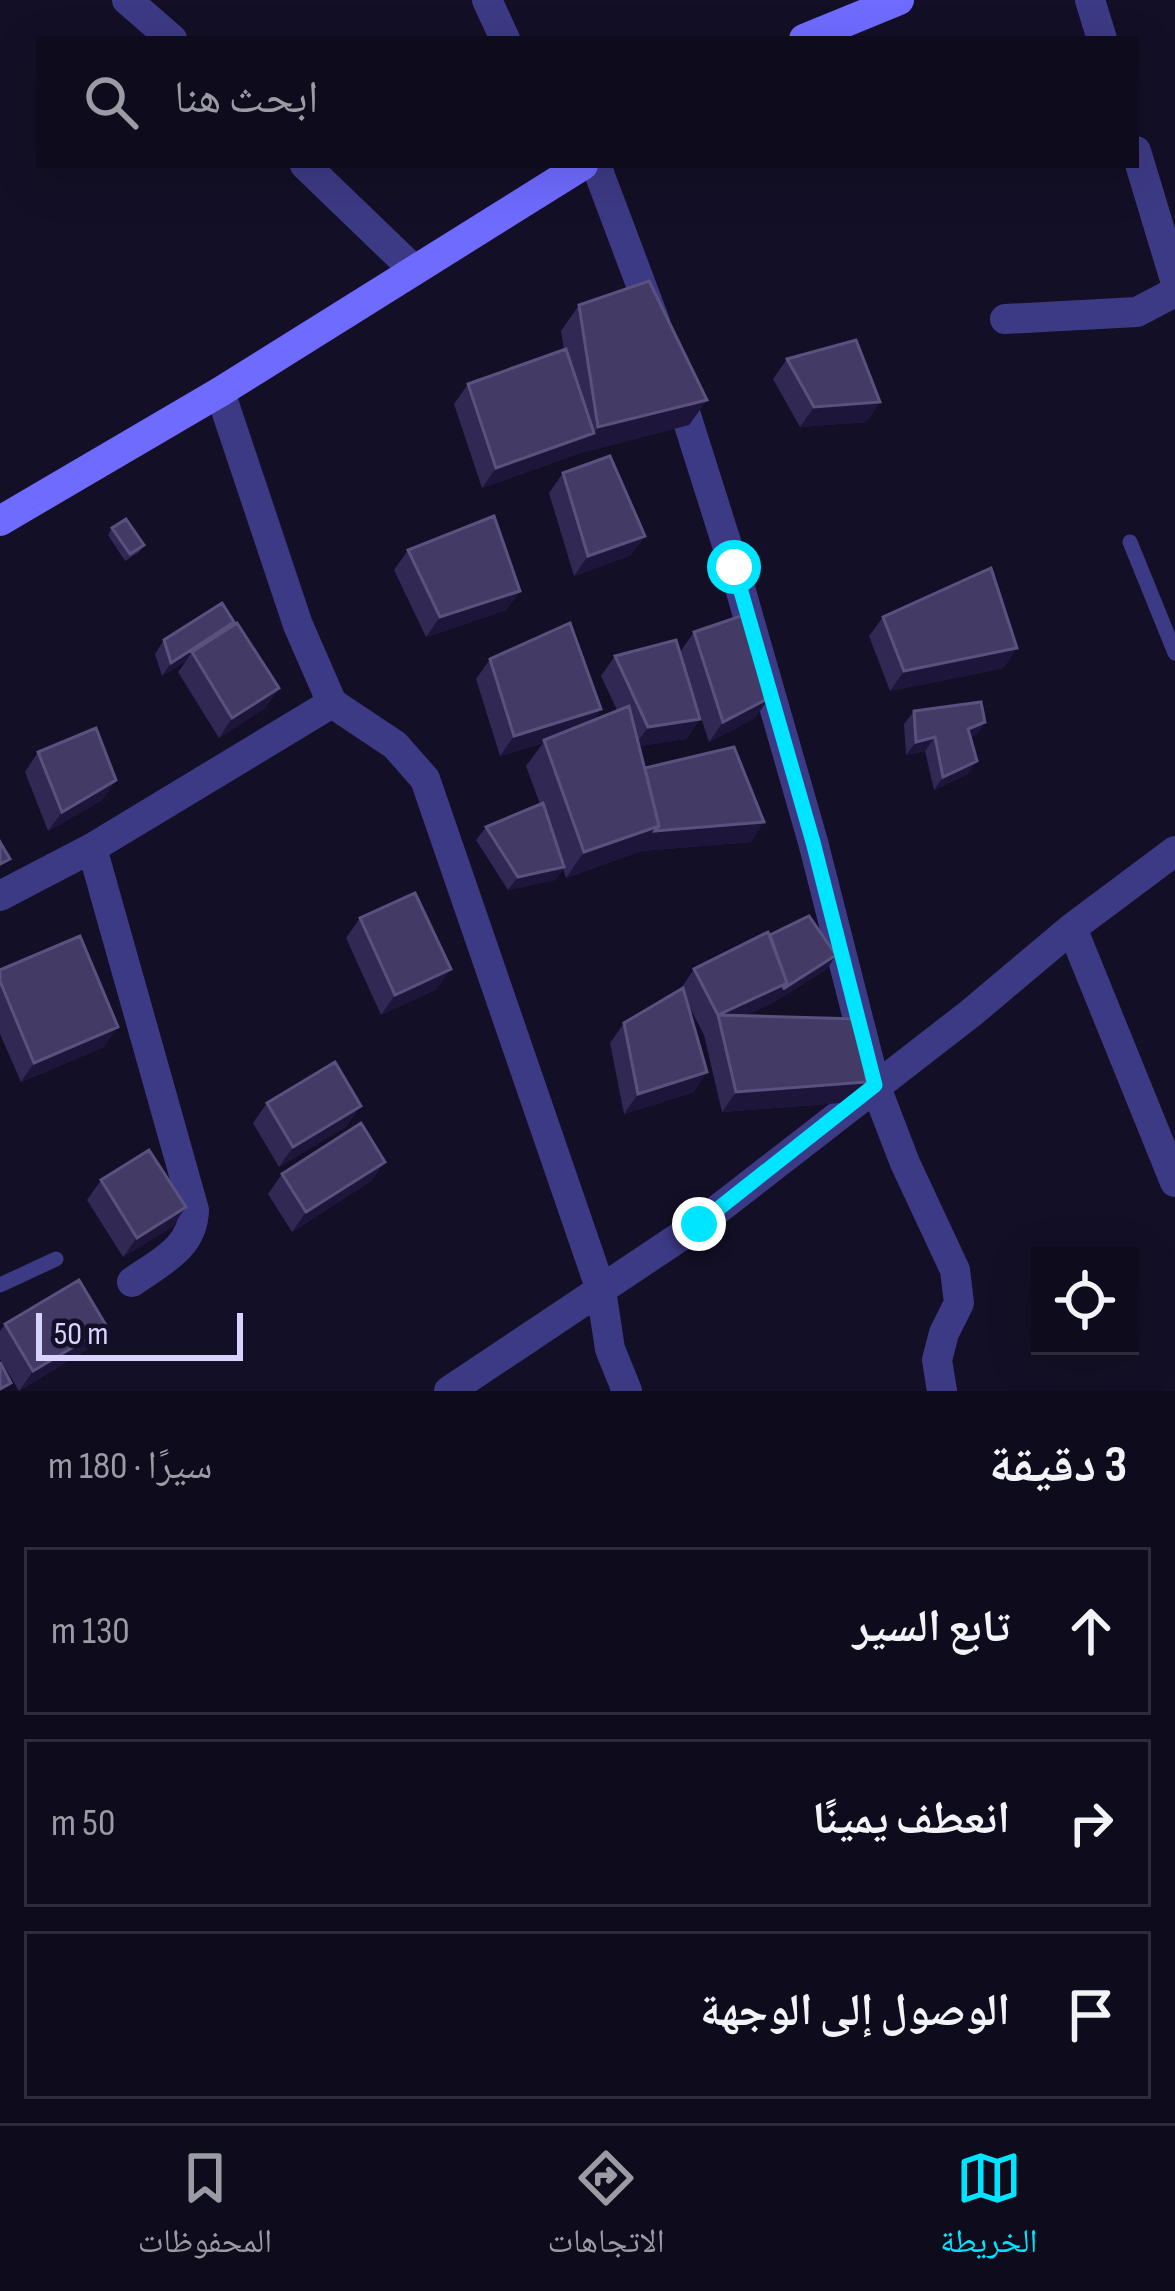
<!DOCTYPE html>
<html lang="ar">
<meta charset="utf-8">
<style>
:root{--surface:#0e0b1c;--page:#171425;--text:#f1f3f6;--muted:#9b9ba3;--line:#2e2b3b;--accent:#00e5ff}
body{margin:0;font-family:"Sofia Sans Condensed","Noto Naskh Arabic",sans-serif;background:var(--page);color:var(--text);direction:rtl}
.controls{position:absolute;right:36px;bottom:36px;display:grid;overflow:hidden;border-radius:0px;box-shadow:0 12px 48px #0002}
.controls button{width:108px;height:108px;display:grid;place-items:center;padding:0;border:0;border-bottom:3px solid var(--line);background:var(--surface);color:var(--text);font:60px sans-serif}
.scale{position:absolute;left:36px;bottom:30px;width:207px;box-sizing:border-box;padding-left:12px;border:6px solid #d9d4ff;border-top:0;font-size:33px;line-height:42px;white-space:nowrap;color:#d9d4ff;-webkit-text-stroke:9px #130f26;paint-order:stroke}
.stop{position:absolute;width:36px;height:36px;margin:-27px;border:9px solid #00e5ff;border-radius:50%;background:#fff}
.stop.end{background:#00e5ff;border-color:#fff;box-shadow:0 3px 12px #0008}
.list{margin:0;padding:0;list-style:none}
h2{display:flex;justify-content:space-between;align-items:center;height:156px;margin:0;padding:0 48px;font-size:51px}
h2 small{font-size:39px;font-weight:400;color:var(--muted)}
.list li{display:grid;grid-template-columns:78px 1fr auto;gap:36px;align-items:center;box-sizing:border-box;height:168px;margin:0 24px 24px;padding:0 24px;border:3px solid var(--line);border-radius:0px}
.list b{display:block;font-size:45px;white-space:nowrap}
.list em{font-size:39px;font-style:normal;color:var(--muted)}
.icon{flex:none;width:66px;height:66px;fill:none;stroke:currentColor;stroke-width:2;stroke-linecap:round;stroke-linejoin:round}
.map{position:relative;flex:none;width:1175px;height:1391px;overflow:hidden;direction:ltr}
.search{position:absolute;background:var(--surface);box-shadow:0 12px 48px #0002;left:36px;right:36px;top:36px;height:132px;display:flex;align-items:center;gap:30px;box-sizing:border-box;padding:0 42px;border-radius:0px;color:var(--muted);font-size:45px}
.sheet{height:732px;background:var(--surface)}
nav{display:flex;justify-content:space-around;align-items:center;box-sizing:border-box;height:168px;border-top:3px solid var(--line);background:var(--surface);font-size:33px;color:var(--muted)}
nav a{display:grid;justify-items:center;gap:6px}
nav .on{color:var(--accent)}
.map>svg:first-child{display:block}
</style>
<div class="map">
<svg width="1175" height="1391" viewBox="0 0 1175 1391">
<rect width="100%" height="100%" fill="#130f26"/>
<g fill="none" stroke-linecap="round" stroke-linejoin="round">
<path stroke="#3d3a85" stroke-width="15" d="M1130 542 1175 653
M0 1285 56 1259"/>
<path stroke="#3d3a85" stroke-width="30" d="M127 0 172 39
M487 0 505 39
M1090 0 1102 39
M1136 151 1175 280
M305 165 413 269
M596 165 655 322
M1005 319 1137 312 1175 292
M678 390 734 567 813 842 875 1085 905 1163 955 1270 959 1303 944 1333 937 1360 942 1391
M220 392 298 625 332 703 395 745 425 779 601 1290 610 1349 627 1391
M0 896 92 848
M1072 928 1175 1182
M132 1282C160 1262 193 1248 194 1210L92 848 332 703
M449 1391 699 1224 971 1013 1072 928 1175 851"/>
<path stroke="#6f6bff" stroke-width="30" d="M804 39 899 0
M0 521 220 392 583 165"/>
</g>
<path fill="#312854" d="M579 305 707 400 689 425 580 453 482 488 454 404 468 384 564 350 561 331Z
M787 359 880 402 866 422 800 427 773 379Z
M563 473 645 536 631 555 574 576 549 493Z
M112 528 144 545 139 552 125 561 108 535Z
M408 550 520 591 506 610 426 637 394 570Z
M883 617 1004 668 890 691 869 636Z
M234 622 230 628 279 688 265 708 219 738 178 672 186 661 162 676 155 654 164 640Z
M694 632 769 698 755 718 709 742 680 652Z
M615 656 700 719 686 739 639 746 645 768 751 842 641 851 566 878 563 869 555 880 508 890 476 840 486 827 540 804 526 766 543 743 500 756 476 679 490 659 601 709 593 720 617 710 601 676Z
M914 711 985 722 976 735 970 737 968 774 934 790 925 751 906 755 904 724Z
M38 752 116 780 102 800 48 831 25 772Z
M360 918 437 989 381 1015 346 938Z
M770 935 827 969 774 1002 744 1016 853 1102 722 1112 704 1035 688 1004 694 1092 624 1114 610 1043 624 1023 680 990 694 969Z
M0 981 104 1047 21 1082 0 1034Z
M267 1103 347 1126 279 1167 253 1123Z
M385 1162 371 1181 292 1232 268 1194 282 1174Z
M101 1180 186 1207 172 1227 123 1257 87 1200Z
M5 1324 93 1346 19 1391 0 1359V1331Z"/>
<path fill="#1d163a" d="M707 400 689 425 580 453 482 488 496 468 594 433 598 427Z
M880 402 866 422 800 427 814 407Z
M645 536 631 555 574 576 588 556Z
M520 591 506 610 426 637 440 617Z
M234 622 225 635 192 652 186 661 162 676 171 663Z
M1017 648 1004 668 890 691 904 671Z
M279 688 265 708 219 738 232 718Z
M769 698 755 718 709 742 723 722Z
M601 709 587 729 500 756 514 736Z
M700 719 686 739 634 747 648 727Z
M985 722 976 735 958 742 968 729Z
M935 737 925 751 906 755 916 742Z
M977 761 968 774 934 790 943 777Z
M116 780 102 800 48 831 62 812Z
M764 822 751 842 641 851 566 878 584 852 659 826Z
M564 867 555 880 508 890 518 877Z
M836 955 827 969 774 1002 720 1027 718 1015Z
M451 969 437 989 381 1015 395 995Z
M118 1027 104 1047 21 1082 34 1063Z
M707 1072 694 1092 624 1114 638 1094Z
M867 1082 853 1102 722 1112 736 1092Z
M361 1106 347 1126 279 1167 293 1147Z
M385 1162 371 1181 292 1232 306 1212Z
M186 1207 172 1227 123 1257 137 1238Z
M107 1327 93 1346 19 1391 33 1371Z"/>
<path fill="#433a66" stroke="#5a527e" stroke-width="3" d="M649 281 707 400 598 427 579 305Z
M856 340 880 402 814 407 787 359Z
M566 349 594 433 496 468 468 384Z
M610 456 645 536 588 556 563 473Z
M494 516 520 591 440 617 408 550Z
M126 519 144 545 130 554 112 528Z
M991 568 1017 648 904 671 883 617Z
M222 603 234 622 171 663 164 640Z
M747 614 769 698 723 722 694 632Z
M237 623 279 688 232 718 192 652Z
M570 623 601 709 514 736 490 659Z
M676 640 700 719 648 727 615 656Z
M981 702 985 722 968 729 977 761 943 777 935 737 916 742 914 711Z
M629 706 659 826 584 852 544 740Z
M96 728 116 780 62 812 38 752Z
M734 747 764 822 655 831 659 826 645 768Z
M543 803 564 867 518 877 486 827Z
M0 842 10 859 0 864Z
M415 893 451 969 395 995 360 918Z
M809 916 836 955 783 989 787 983 770 935Z
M768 932 787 983 718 1015 694 969Z
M80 936 118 1027 34 1063 0 981V970Z
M683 988 707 1072 638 1094 624 1023Z
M718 1015 856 1019 867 1082 736 1092Z
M335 1062 361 1106 293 1147 267 1103Z
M361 1123 385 1162 306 1212 282 1174Z
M149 1150 186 1207 137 1238 101 1180Z
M79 1280 107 1327 33 1371 5 1324Z
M0 1362 11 1383 0 1389Z"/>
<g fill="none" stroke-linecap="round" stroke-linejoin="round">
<path stroke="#00e5ff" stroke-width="15" d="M699 1224 875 1085 813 842 734 567"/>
</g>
</svg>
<div class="controls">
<button><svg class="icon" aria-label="locate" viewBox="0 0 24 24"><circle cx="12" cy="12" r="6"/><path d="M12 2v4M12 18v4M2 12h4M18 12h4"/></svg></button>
</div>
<div class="scale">50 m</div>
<div class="stop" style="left:734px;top:567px"></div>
<div class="stop end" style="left:699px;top:1224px"></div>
<div class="search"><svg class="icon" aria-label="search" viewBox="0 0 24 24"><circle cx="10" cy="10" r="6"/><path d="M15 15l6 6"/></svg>ابحث هنا</div>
</div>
<section class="sheet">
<h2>3 دقيقة<small>سيرًا · 180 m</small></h2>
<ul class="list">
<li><svg class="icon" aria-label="ahead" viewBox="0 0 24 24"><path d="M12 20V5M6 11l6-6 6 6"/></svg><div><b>تابع السير</b></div><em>130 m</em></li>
<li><svg class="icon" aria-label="right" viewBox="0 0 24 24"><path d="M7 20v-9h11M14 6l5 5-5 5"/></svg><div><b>انعطف يمينًا</b></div><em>50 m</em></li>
<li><svg class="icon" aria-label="arrive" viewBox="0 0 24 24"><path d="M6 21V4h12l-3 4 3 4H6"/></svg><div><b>الوصول إلى الوجهة</b></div></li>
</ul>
</section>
<nav>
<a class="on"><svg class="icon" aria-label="map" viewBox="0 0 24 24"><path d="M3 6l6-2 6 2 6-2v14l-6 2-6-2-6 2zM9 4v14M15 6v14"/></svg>الخريطة</a>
<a><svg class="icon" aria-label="directions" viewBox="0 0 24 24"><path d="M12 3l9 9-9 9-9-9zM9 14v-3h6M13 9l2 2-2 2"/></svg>الاتجاهات</a>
<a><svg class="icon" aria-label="saved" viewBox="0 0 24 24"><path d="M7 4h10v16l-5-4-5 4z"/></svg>المحفوظات</a>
</nav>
